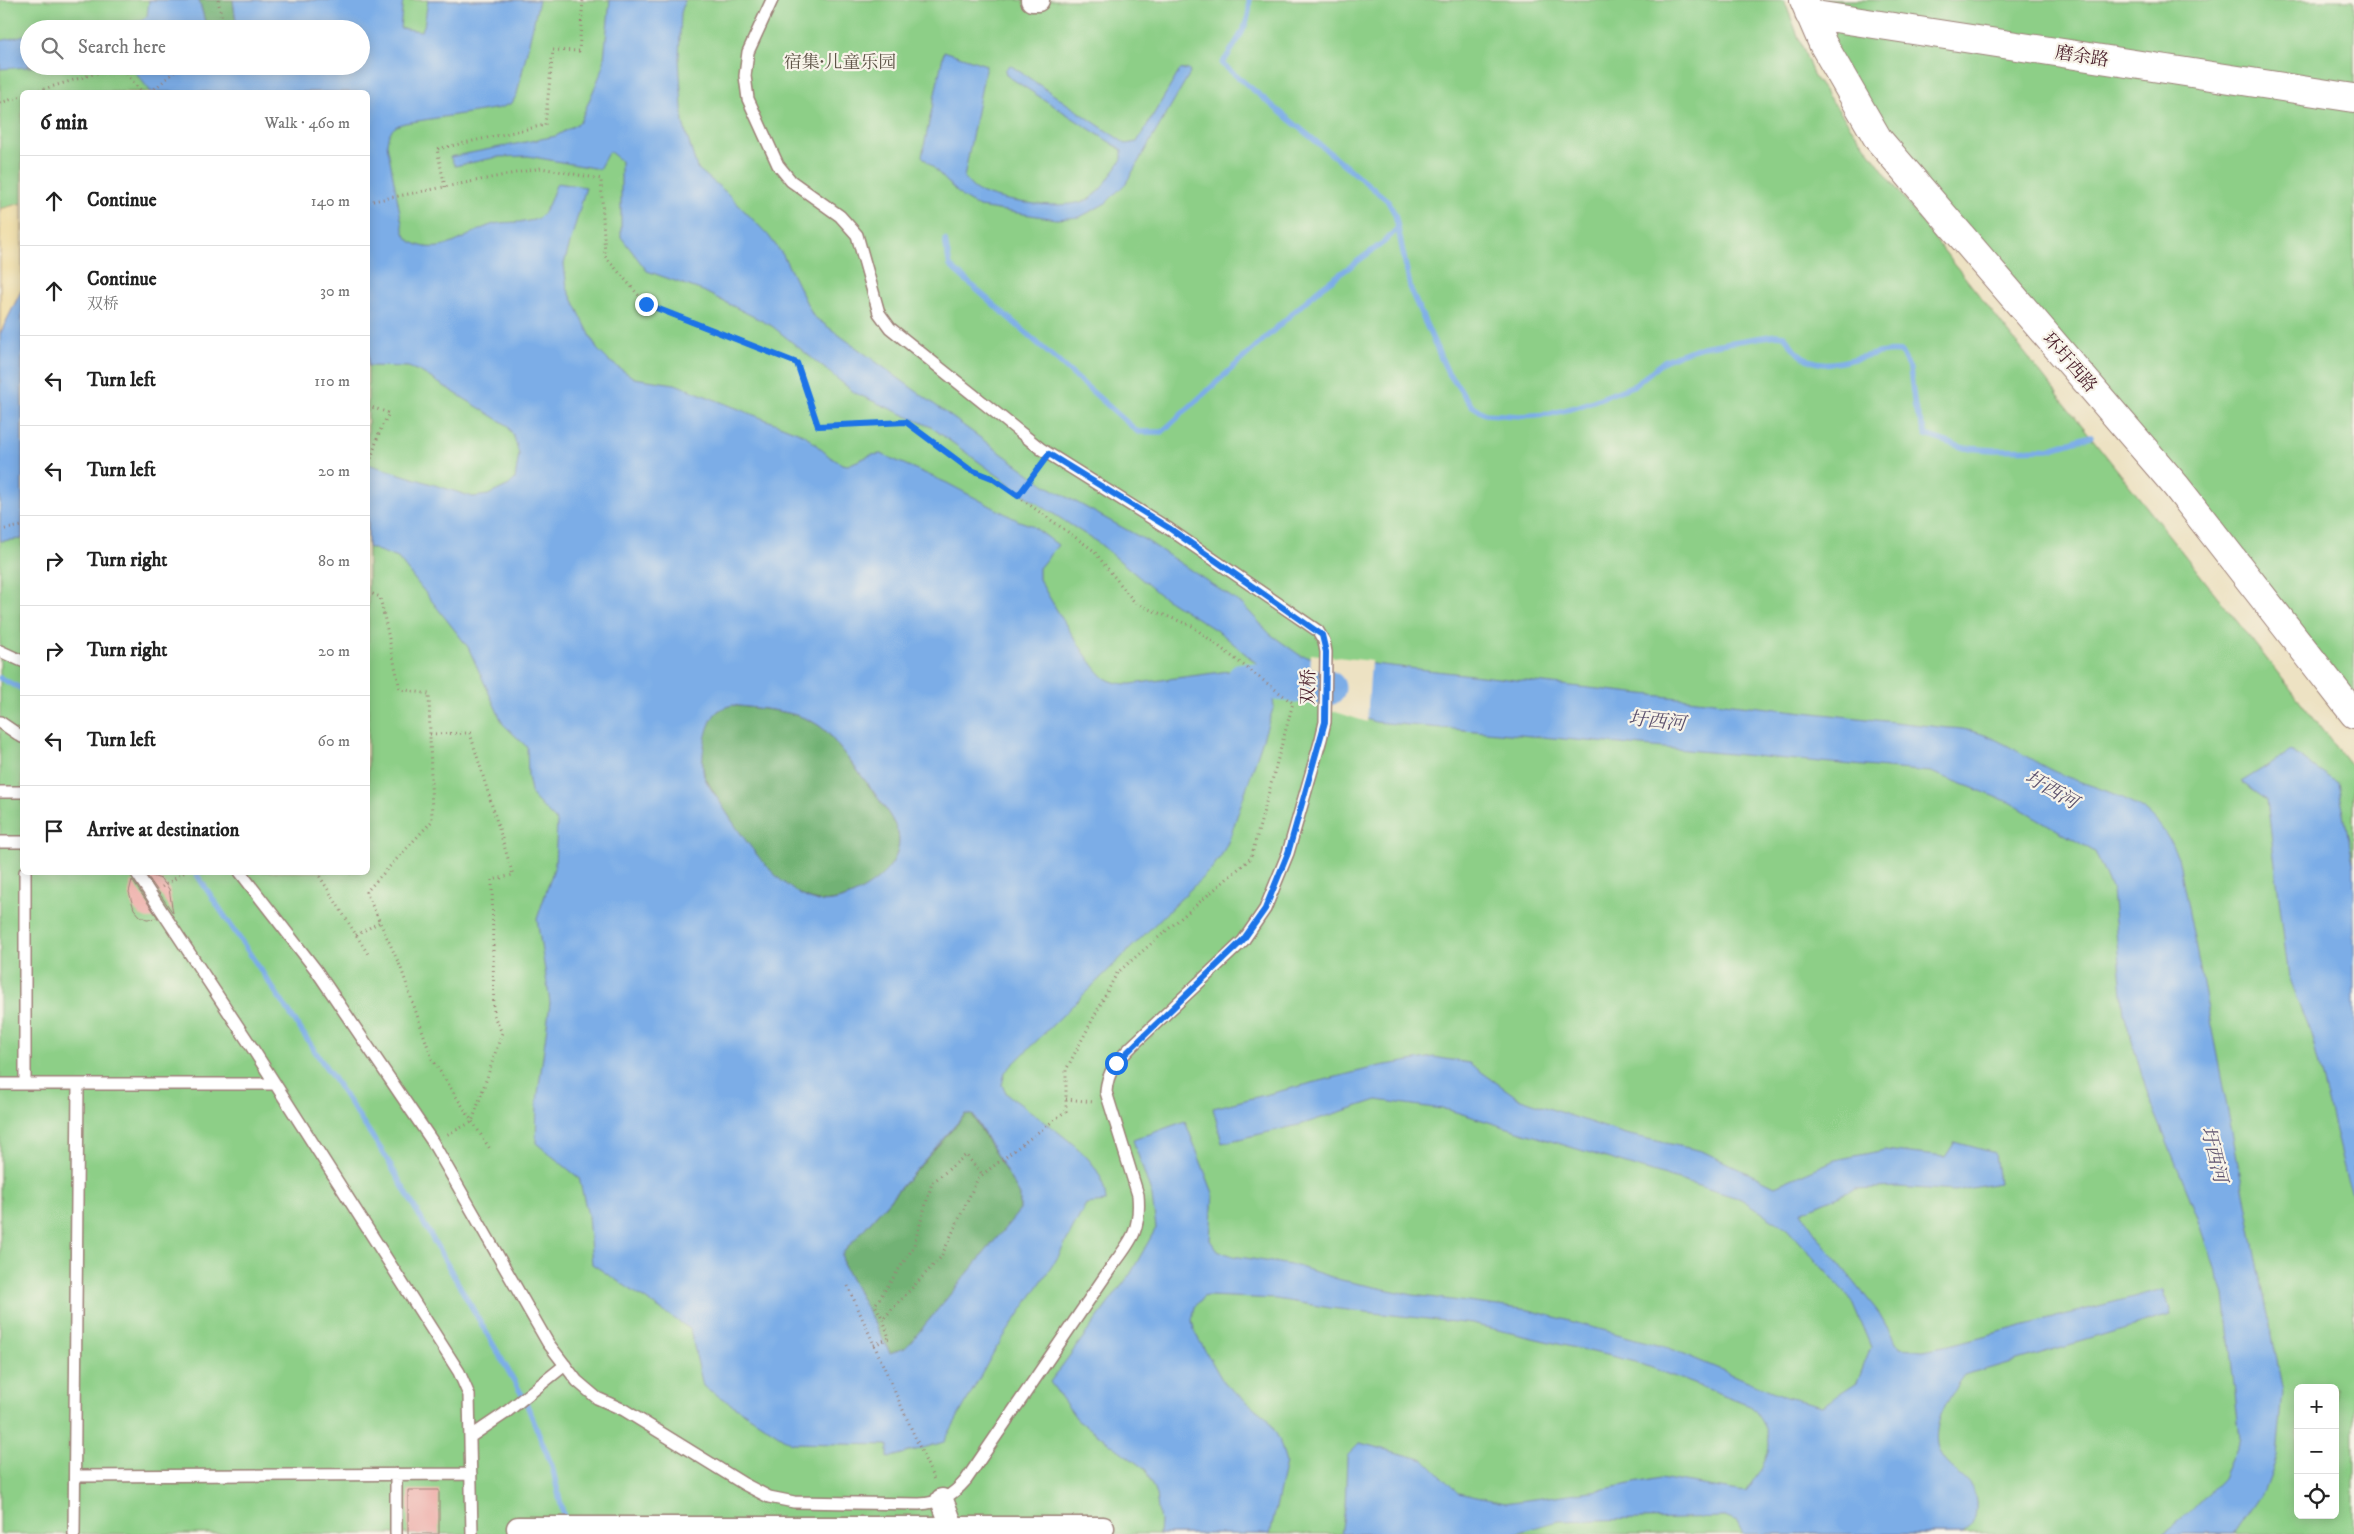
<!DOCTYPE html>
<meta charset="utf-8">
<style>
:root{--surface:#fff;--page:#f6f6f6;--text:#222;--muted:#767676;--line:#e0e0e0}
body{margin:0;font-family:"IM FELL DW Pica","Noto Serif SC",serif;background:var(--page);color:var(--text)}
.controls{position:absolute;right:15px;bottom:15px;display:grid;overflow:hidden;border-radius:8px;box-shadow:0 2px 12px #0003}
.controls button{width:45px;height:45px;display:grid;place-items:center;padding:0;border:0;border-bottom:1px solid var(--line);background:var(--surface);color:var(--text);font:25px sans-serif}
.stop{position:absolute;width:15px;height:15px;margin:-11px;border:4px solid #1a73e8;border-radius:50%;background:#fff}
.stop.end{background:#1a73e8;border-color:#fff;box-shadow:0 1px 5px #0008}
.list{margin:0;padding:0;list-style:none}
h2{display:flex;justify-content:space-between;align-items:center;height:65px;margin:0;padding:0 20px;font-size:21px}
h2 small{font-size:16px;font-weight:400;color:var(--muted)}
.list li{display:grid;grid-template-columns:32px 1fr auto;gap:15px;align-items:center;box-sizing:border-box;height:90px;padding:0 20px;border-top:1px solid var(--line)}
.list b{display:block;font-size:19px;white-space:nowrap}
.list p{margin:0;font-size:16px;white-space:nowrap;color:var(--muted)}
.list em{font-size:16px;font-style:normal;color:var(--muted)}
.icon{flex:none;width:28px;height:28px;fill:none;stroke:currentColor;stroke-width:2;stroke-linecap:round;stroke-linejoin:round}
.map{position:relative;flex:none;width:2354px;height:1534px;overflow:hidden}
.search{position:absolute;background:var(--surface);box-shadow:0 2px 12px #0003;left:20px;top:20px;width:350px;height:55px;display:flex;align-items:center;gap:12px;box-sizing:border-box;padding:0 18px;border-radius:28px;color:var(--muted);font-size:19px}
.panel{position:absolute;background:var(--surface);box-shadow:0 2px 12px #0003;left:20px;top:90px;width:350px;height:785px;border-radius:8px}
.map>svg:first-child{display:block}
</style>
<div class="map">
<svg width="2354" height="1534" viewBox="0 0 2354 1534">
<rect width="100%" height="100%" fill="#f7f3e8"/>
<filter id="ink" filterUnits="userSpaceOnUse"><feTurbulence type="fractalNoise" baseFrequency=".02" numOctaves="2"/><feDisplacementMap in="SourceGraphic" scale="10" xChannelSelector="R" yChannelSelector="G"/><feConvolveMatrix kernelMatrix="1 2 1 2 8 2 1 2 1" color-interpolation-filters="sRGB"/></filter>
<filter id="wash" filterUnits="userSpaceOnUse"><feTurbulence type="fractalNoise" baseFrequency=".0096" numOctaves="4" result="noise"/><feDisplacementMap in="SourceGraphic" scale="20" xChannelSelector="R" yChannelSelector="G"/><feGaussianBlur stdDeviation="1.12" result="paint"/><feColorMatrix in="noise" values="0 0 0 0 0 0 0 0 0 0 0 0 0 0 0 0 0 1.4 0 .05"/><feComposite in="paint" operator="in"/></filter>
<g filter="url(#wash)">
<rect width="100%" height="100%" fill="#ede2c3"/>
<path fill="#8dcf87" stroke="#6c7759" fill-rule="evenodd" d="M0 0H1784L1814 77 1929 232 2353 768 2354 1534H0ZM29 29H361V66H29ZM22 92H368V872H22ZM2298 1388H2335V1515H2298Z
M1804 0H2354V714L1878 139Z"/>
<path fill="#72b274" stroke="#5e6850" d="M199 0H233L237 29H207Z
M732 705C764 710 804 709 828 733 843 753 894 814 898 833 902 854 890 870 875 882 858 894 835 905 814 900 770 890 727 814 705 777 700 759 702 725 717 712 721 708 727 707 732 705Z
M967 1113 972 1115 1020 1195V1210L910 1343 905 1348 890 1353 843 1264 842 1254Z"/>
<path fill="#eeda9e" stroke="#9c7c64" d="M22 203V289L0 334V209Z"/>
<path fill="#7cade7" stroke="#636689" fill-rule="evenodd" d="M149 0H199L207 29H46L56 26 141 21 147 16Z
M233 0H403L400 28 421 31 424 26 428 0H539L517 94 512 103 500 108 405 123C393 126 388 132 387 144L403 229C405 238 410 242 418 245 447 255 467 232 494 224 506 221 532 224 540 217 549 209 552 193 557 183L586 187 564 264 567 288 597 349 609 361 634 378 675 384 805 435 830 457 842 464 848 465 871 455 881 454 947 483 1019 521 1031 525 1058 545 1039 568V579C1050 599 1089 666 1105 678 1113 683 1121 684 1131 684L1229 671 1234 672 1273 700 1274 706 1229 840 1221 856 1212 868 1005 1072 1002 1085 1007 1094C1031 1113 1078 1143 1094 1166 1102 1177 1105 1189 1106 1202L1086 1204 1058 1257 995 1350 944 1442 888 1458V1445L791 1443 703 1386 690 1329 592 1264 588 1216 579 1178 536 1143 537 1101 550 1003 537 919 555 865 557 822 532 796 528 776 527 747 503 724 468 647 398 558 368 547V464L473 497 488 495 509 485 515 479 519 454 514 437 507 425 421 372 408 367 368 366V92H151L130 66H361V29H237ZM732 705C764 710 804 709 828 733 843 753 893 812 898 833 902 850 893 865 881 876 865 891 838 905 816 901 778 892 737 830 718 799 713 792 707 784 704 776 700 761 705 722 718 711 722 708 727 707 732 705ZM965 1114 973 1115 1020 1195V1210L910 1343 905 1348 890 1353 843 1264 842 1254Z
M610 0H685L681 13 679 58 683 123 697 168 727 193 768 235 783 255 813 316 1045 485 1147 541 1243 605 1270 634 1301 656 1948 728C1989 728 2018 754 2053 771 2083 785 2118 791 2145 811 2160 822 2170 840 2178 857L2283 1392 2277 1457 2265 1490 2235 1534H2163L2190 1512 2223 1478 2240 1439 2224 1295 2197 1215 2148 1096 2124 1014 2112 891 2095 852 2009 802 1931 772 1375 722 1295 696 1222 634 1159 594 1100 544 1023 494 931 427 855 393 772 326 703 291 647 271 621 237V161L609 151 599 169 528 156 498 157 455 166 450 157 556 136 580 122 603 68Z
M29 34V66H41L0 69V41Z
M944 51 986 65 964 178C968 182 972 188 978 191 1001 202 1068 212 1091 198 1103 190 1113 171 1122 159V150L1006 75 1005 70 1010 65 1126 144 1137 142 1180 70 1188 69 1190 73 1126 183 1106 203 1080 217 1056 219 979 207 962 197 922 156Z
M22 289V539L0 541V334Z
M2291 751 2338 783 2354 867V1198L2347 1180 2313 1041 2289 979 2267 800 2241 782Z
M1434 1057 1469 1063 1518 1098 1625 1134 1702 1151 1775 1186 1835 1160 1885 1150 1945 1157 1955 1142 1995 1153 1999 1183 1955 1191 1898 1187 1855 1189 1801 1212 1818 1237 1879 1313 1899 1348 1924 1350 1949 1345 2164 1289 2170 1315 1964 1376C1949 1395 1928 1429 1940 1454 1951 1476 1979 1477 1976 1510 1975 1522 1971 1528 1961 1534H1743L1737 1522 1725 1517 1558 1521 1513 1534H1341L1345 1508 1347 1456 1360 1443 1425 1460 1458 1493 1505 1503 1599 1490 1660 1478 1745 1492C1770 1458 1781 1440 1750 1405L1636 1362 1472 1324 1330 1308 1276 1299 1208 1296 1203 1297 1195 1307 1192 1320 1195 1333 1224 1383 1268 1419 1279 1439 1286 1463 1270 1534H1159L1160 1522 1156 1495 1146 1470 1077 1419 1050 1382 1131 1273 1156 1228 1152 1196 1133 1140 1185 1121 1213 1193 1210 1240 1216 1249 1222 1252 1233 1256 1297 1266 1341 1280 1413 1295 1529 1310 1669 1348 1786 1397 1822 1406 1857 1383 1871 1347 1850 1298 1787 1229 1741 1199 1449 1110 1377 1100 1303 1124 1222 1143 1213 1108 1380 1066Z"/>
<path fill="#ede2c3" d="M1311 654 1371 661 1367 722 1308 703Z"/>
<g fill="none" stroke-linecap="round" stroke-linejoin="round">
<path stroke="#7cade7" stroke-width="5.5" d="M1249 0C1252 23 1234 46 1222 64L1387 200 1395 214 1411 291 1447 371 1471 405 1485 414 1519 416 1550 414 1580 406 1635 385 1664 361 1680 354 1702 347 1776 335 1784 336C1788 340 1791 346 1796 351 1826 381 1867 347 1901 352L1910 369 1915 408 1926 435 1964 448 1994 450 2048 449 2091 436
M945 240 950 266 1138 432H1162L1318 290 1384 242 1397 229
M0 678 22 689
M195 872 384 1154 525 1400 552 1466 565 1522"/>
<path stroke="#7cade7" stroke-width="35" d="M1244 680 1328 688"/>
</g>
<g id="blocks">
<path fill="#eeaca7" d="M146 874 161 879 169 889 173 913Z
M132 880 158 918 147 919 140 916 134 909 129 892Z
M408 1490H439V1534H408Z"/>
</g>
</g>
<g filter="url(#ink)">
<use href="#blocks" fill-opacity="0" stroke="#9c8077" stroke-width="1"/>
<g fill="none" stroke-linecap="round" stroke-linejoin="round">
<g stroke="#9c8077" stroke-width="14">
<path id="lane" d="M0 651 22 661
M0 722 22 737
M0 792H22
M0 842H22
M25 872V1084
M136 872 251 1046 459 1372 469 1395 472 1534
M240 872 316 970 432 1141 548 1343 577 1381 597 1398 624 1410 744 1484 769 1497 794 1502 919 1504C940 1503 952 1496 966 1480L1110 1269C1131 1241 1141 1231 1138 1195L1106 1092C1107 1071 1118 1060 1132 1046L1243 941 1265 909 1288 853 1321 739 1325 722 1326 652 1324 641 1318 631 1169 529 1041 449 890 328 879 313 857 235 840 216 791 181 778 165 748 99 745 76 748 52 772 0
M0 1084H275
M470 1437 504 1414 565 1365
M396 1474V1534
M75 1476 471 1474
M74 1534 78 1084"/>
</g>
<g stroke="#9c8077" stroke-width="25">
<path id="street" d="M1032 0H1038
M942 1500 955 1534
M518 1528H1103"/>
</g>
<g stroke="#9c8077" stroke-width="30">
<path id="secondary" d="M1804 0 1823 44 1878 139 2176 486 2354 714
M1809 14 2354 98"/>
</g>
<path stroke="#9c8077" stroke-width="3" stroke-dasharray="1 4" stroke-linecap="butt" d="M218 0 224 29
M34 92 120 66 142 92
M151 92 181 66
M0 103 22 96
M445 187 437 149 545 125 553 50 579 51 583 0
M368 202 541 168 601 179 605 256 646 304 797 363 818 426 906 422 969 469 992 478 1093 550 1136 604 1192 626 1293 703 1251 858 1117 973 1066 1070V1111L978 1178 941 1257 883 1319
M368 406 389 413 379 433 368 468
M1018 496 1041 465
M0 530 22 526
M368 592 380 597 400 689 429 694 432 821 366 892 401 968 432 1059 490 1149
M430 734 470 733 513 875 492 880 494 1016 502 1033 472 1122 444 1136
M317 872 368 954
M162 887 185 872
M356 935 380 922
M1066 1099 1094 1102
M848 1286 935 1482
M874 1345 889 1338 883 1319 875 1305 913 1248 932 1183 966 1155 983 1175"/>
<use href="#lane" stroke="#fff" stroke-width="11"/>
<use href="#street" stroke="#fff" stroke-width="22"/>
<use href="#secondary" stroke="#fff" stroke-width="28"/>
</g>
</g>
<g fill="none" stroke-linecap="round" stroke-linejoin="round" filter="url(#ink)">
<path stroke="#1a73e8" stroke-width="6" d="M646 304 797 363 818 426 906 422 969 469 992 478 1018 496 1049 454 1169 528 1322 635 1326 652 1325 722 1288 853 1265 909 1243 940 1116 1063"/>
</g>
<g text-anchor="middle" stroke-width="4.5" stroke-linejoin="round" paint-order="stroke">
<g font-size="18" fill="#4a1f2b" stroke="#f7f3e8">
<text transform="translate(2082 56) rotate(9)" y="6">磨余路</text>
<text transform="translate(2070 362) rotate(49)" y="6">环圩西路</text>
<text transform="translate(1308 687) rotate(-89)" y="6">双桥</text>
</g>
<g font-size="18" fill="#5e5447" stroke="#f7f3e8">
<text x="840" y="68">宿集·儿童乐园</text>
</g>
<g font-size="19" font-style="italic" fill="#5c516d" stroke="#f7f3e8">
<text transform="translate(1657 720) rotate(6)" y="7">圩西河</text>
<text transform="translate(2052 789) rotate(30)" y="7">圩西河</text>
<text transform="translate(2215 1154) rotate(76)" y="7">圩西河</text>
</g>
</g>
</svg>
<div class="controls">
<button>+</button>
<button>−</button>
<button><svg class="icon" aria-label="locate" viewBox="0 0 24 24"><circle cx="12" cy="12" r="6"/><path d="M12 2v4M12 18v4M2 12h4M18 12h4"/></svg></button>
</div>
<div class="stop" style="left:1116px;top:1063px"></div>
<div class="stop end" style="left:646px;top:304px"></div>
<div class="search"><svg class="icon" aria-label="search" viewBox="0 0 24 24"><circle cx="10" cy="10" r="6"/><path d="M15 15l6 6"/></svg>Search here</div>
<section class="panel">
<h2>6 min<small>Walk · 460 m</small></h2>
<ul class="list">
<li><svg class="icon" aria-label="ahead" viewBox="0 0 24 24"><path d="M12 20V5M6 11l6-6 6 6"/></svg><div><b>Continue</b></div><em>140 m</em></li>
<li><svg class="icon" aria-label="ahead" viewBox="0 0 24 24"><path d="M12 20V5M6 11l6-6 6 6"/></svg><div><b>Continue</b><p>双桥</p></div><em>30 m</em></li>
<li><svg class="icon" aria-label="left" viewBox="0 0 24 24"><path d="M17 20v-9H6M10 6l-5 5 5 5"/></svg><div><b>Turn left</b></div><em>110 m</em></li>
<li><svg class="icon" aria-label="left" viewBox="0 0 24 24"><path d="M17 20v-9H6M10 6l-5 5 5 5"/></svg><div><b>Turn left</b></div><em>20 m</em></li>
<li><svg class="icon" aria-label="right" viewBox="0 0 24 24"><path d="M7 20v-9h11M14 6l5 5-5 5"/></svg><div><b>Turn right</b></div><em>80 m</em></li>
<li><svg class="icon" aria-label="right" viewBox="0 0 24 24"><path d="M7 20v-9h11M14 6l5 5-5 5"/></svg><div><b>Turn right</b></div><em>20 m</em></li>
<li><svg class="icon" aria-label="left" viewBox="0 0 24 24"><path d="M17 20v-9H6M10 6l-5 5 5 5"/></svg><div><b>Turn left</b></div><em>60 m</em></li>
<li><svg class="icon" aria-label="arrive" viewBox="0 0 24 24"><path d="M6 21V4h12l-3 4 3 4H6"/></svg><div><b>Arrive at destination</b></div></li>
</ul>
</section>
</div>
